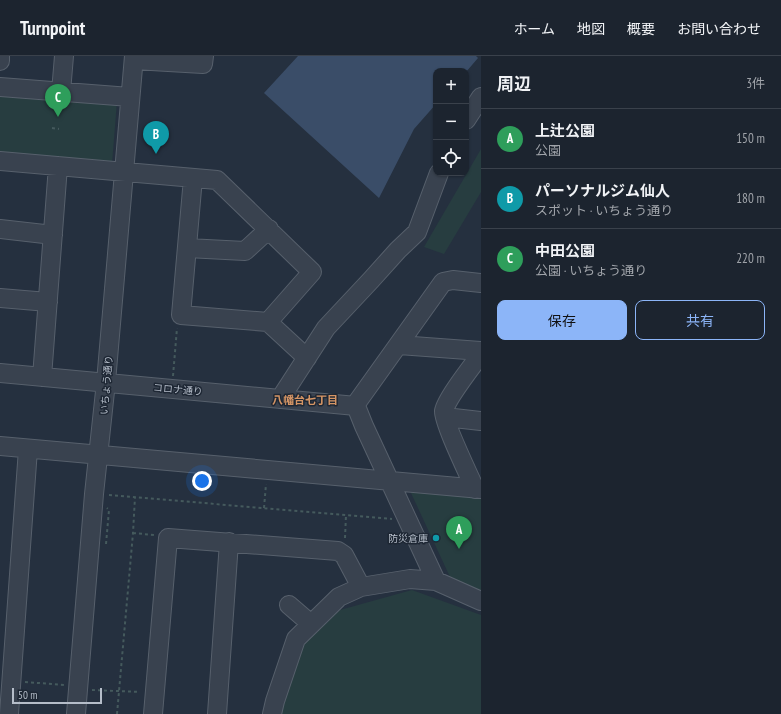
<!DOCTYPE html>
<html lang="ja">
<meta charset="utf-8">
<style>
:root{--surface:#1c242f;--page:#252c37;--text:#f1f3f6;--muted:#a0a4aa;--line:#3a414b;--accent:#8cb5f8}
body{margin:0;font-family:"PT Sans Narrow","Noto Sans JP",sans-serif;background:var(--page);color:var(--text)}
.controls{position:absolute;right:12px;top:12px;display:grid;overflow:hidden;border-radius:8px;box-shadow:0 1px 3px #0004}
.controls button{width:36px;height:36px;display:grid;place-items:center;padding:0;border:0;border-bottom:1px solid var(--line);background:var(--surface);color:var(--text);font:20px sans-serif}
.scale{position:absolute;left:12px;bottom:10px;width:90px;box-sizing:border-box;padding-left:4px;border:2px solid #b5bdc9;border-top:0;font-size:11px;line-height:14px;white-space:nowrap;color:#b5bdc9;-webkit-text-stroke:3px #1e2734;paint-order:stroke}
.you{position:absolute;left:202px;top:425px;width:14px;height:14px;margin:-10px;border:3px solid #fff;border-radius:50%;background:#1a73e8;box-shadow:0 0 0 6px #1a73e833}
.badge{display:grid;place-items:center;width:26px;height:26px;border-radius:50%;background:var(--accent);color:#fff;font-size:13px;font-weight:700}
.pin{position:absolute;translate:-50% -33px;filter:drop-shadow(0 1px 2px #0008)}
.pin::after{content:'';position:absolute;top:21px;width:14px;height:12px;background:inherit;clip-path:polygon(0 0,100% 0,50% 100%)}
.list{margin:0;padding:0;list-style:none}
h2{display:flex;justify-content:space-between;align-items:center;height:52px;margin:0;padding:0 16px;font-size:17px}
h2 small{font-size:13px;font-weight:400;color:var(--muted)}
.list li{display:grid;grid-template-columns:26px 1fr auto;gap:12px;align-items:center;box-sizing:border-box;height:60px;padding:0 16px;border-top:1px solid var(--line)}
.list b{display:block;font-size:15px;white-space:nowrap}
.list p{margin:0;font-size:13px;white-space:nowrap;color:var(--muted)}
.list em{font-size:13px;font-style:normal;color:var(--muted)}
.actions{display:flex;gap:8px;padding:12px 16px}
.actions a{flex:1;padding:9px 0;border:1px solid var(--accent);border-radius:8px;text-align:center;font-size:14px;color:var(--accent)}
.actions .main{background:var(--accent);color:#111}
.icon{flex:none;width:22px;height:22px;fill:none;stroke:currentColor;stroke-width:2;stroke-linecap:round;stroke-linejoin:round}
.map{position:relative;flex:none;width:481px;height:658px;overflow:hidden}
header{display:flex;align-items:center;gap:24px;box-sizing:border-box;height:56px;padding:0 20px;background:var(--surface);border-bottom:1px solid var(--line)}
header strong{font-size:19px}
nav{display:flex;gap:22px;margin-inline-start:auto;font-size:14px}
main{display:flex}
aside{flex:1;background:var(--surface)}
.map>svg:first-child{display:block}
</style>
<header>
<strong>Turnpoint</strong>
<nav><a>ホーム</a><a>地図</a><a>概要</a><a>お問い合わせ</a></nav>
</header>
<main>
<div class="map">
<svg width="481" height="658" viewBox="0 0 481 658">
<rect width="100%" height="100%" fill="#25303f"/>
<path fill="#273d40" d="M0 36 117 45 112 108 0 100Z
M481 93V136L444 198 424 191Z
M413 433 481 439V538L455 528 450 521 411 437Z
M412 534 481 559V658H279L298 594 340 554Z"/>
<path fill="#3a4d68" d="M298 0H476L478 2 466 16 436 15V48L414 73 379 142 264 37Z"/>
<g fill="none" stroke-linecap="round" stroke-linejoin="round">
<g stroke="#57606c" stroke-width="20">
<path id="minor" d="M134 4 203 8 204 0
M0 5V0
M0 31 130 41
M61 36 64 0
M466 64 481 41
M0 105 217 124 312 216 268 266
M193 122 181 259 268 266 307 302
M0 173 53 179
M187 192 245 195 269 173
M0 242 48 246
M399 289 481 295
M0 317 356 350
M42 321 58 110
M280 343 326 272 371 224 398 194 417 176 439 117
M445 361 481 365
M0 390 481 433
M475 433C469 419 443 366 444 355 446 343 473 309 481 298
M436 525 364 370 356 350 358 345 443 226 453 224 481 227
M289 549 311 568
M9 658 28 393
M76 658 94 438 106 326 134 0
M153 658 168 482 338 495 344 499 361 531
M217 658 229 486
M272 658 275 645 296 583 339 541 361 531 410 523 436 525 481 545"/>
</g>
<path stroke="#455a5d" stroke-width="2" stroke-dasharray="3 3" stroke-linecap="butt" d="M52 72 59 73
M173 320 177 272
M109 439 392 463
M264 452 266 428
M133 477 154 479
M345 482 346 459
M106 488 109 454 107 452
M25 626 65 629
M92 634 140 636
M117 658 133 477 135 441"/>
<use href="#minor" stroke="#39424f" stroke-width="18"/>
</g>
<circle fill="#0f9aa8" stroke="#1e2734" stroke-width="1.5" cx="436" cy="482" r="4"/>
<g text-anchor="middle" stroke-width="3" stroke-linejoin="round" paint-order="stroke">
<g font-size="10" fill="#b5bdc9" stroke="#1e2734">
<text transform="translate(106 329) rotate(-85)" y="4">いちょう通り</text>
<text transform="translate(178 333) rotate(5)" y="4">コロナ通り</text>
</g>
<g font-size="10" fill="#b5bdc9" stroke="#1e2734" text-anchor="end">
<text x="428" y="486">防災倉庫</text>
</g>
<g font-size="11" font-weight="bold" fill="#d59565" stroke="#1e2734">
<text x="305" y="348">八幡台七丁目</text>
</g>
</g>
</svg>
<div class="controls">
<button>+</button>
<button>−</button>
<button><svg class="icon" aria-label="locate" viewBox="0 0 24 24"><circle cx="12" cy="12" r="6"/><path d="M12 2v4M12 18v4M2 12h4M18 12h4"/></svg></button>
</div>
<div class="scale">50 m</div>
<div class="you"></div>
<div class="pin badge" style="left:459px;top:493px;background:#2e9e5b">A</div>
<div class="pin badge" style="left:156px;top:98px;background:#0f9aa8">B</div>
<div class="pin badge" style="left:58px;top:61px;background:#2e9e5b">C</div>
</div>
<aside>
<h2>周辺<small>3件</small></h2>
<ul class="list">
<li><span class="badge" style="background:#2e9e5b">A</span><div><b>上辻公園</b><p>公園</p></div><em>150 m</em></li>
<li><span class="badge" style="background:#0f9aa8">B</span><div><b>パーソナルジム仙人</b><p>スポット · いちょう通り</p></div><em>180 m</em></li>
<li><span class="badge" style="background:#2e9e5b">C</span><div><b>中田公園</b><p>公園 · いちょう通り</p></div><em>220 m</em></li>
</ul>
<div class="actions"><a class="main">保存</a><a>共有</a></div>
</aside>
</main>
